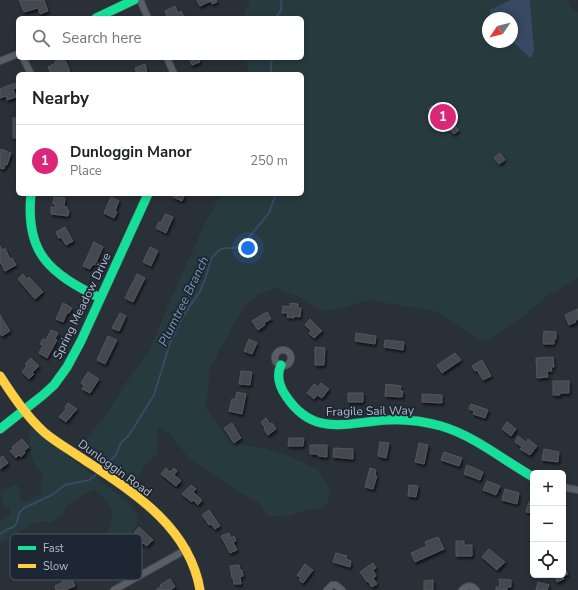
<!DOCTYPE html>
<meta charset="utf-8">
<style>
:root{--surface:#fff;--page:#f2f2f2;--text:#202124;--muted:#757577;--line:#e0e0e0;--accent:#db2777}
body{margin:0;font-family:"Nunito Sans",sans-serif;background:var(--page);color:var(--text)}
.controls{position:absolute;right:12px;bottom:12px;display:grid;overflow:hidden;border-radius:6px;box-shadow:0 2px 6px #0003}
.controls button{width:36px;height:36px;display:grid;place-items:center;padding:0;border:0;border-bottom:1px solid var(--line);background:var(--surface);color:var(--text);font:20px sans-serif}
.compass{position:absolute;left:482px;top:12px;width:36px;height:36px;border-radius:50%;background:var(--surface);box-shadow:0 2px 6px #0003;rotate:235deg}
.you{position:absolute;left:248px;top:248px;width:14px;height:14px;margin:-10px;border:3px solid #fff;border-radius:50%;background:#1a73e8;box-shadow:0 0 0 6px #1a73e833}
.badge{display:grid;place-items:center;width:26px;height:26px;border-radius:50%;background:var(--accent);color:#fff;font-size:13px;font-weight:700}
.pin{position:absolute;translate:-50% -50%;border:2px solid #fff;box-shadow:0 1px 4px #0006}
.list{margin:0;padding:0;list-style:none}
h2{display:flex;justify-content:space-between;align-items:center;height:52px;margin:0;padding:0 16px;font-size:17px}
h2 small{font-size:13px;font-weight:400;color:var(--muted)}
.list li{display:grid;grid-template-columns:26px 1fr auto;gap:12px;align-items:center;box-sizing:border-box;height:72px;padding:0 16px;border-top:1px solid var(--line)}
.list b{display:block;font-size:15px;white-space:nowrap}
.list p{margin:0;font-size:13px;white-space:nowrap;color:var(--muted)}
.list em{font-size:13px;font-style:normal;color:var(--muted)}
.icon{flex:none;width:22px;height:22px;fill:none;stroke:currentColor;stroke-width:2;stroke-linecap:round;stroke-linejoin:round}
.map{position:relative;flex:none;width:578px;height:590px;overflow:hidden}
.search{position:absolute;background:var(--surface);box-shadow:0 2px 6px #0003;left:16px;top:16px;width:288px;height:44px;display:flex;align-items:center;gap:10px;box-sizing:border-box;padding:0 14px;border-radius:6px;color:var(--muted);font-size:15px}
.panel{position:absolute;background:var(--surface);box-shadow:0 2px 6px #0003;left:16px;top:72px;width:288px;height:124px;border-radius:6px}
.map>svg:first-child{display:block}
</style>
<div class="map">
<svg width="578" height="590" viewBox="0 0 578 590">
<defs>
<filter id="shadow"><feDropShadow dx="1.5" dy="2.5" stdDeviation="1" flood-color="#0009"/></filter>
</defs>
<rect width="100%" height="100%" fill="#2a3038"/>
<path fill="#273a3e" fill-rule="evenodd" d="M250 0H567L571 8 578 12V277L543 299 518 321 484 342 435 311 367 300 340 309 323 311 301 298 276 288 259 294 244 306 210 368 206 408 228 440 242 445 266 448 291 457 317 469 330 488 328 503 318 509H309L287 517 268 516 258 502 237 491 187 456 171 435 158 427 157 454 145 466 136 480 83 443 106 415 127 381 149 351 170 301 205 223 221 194H302V74H250L245 58H302V18H243ZM488 18H512V42H488Z
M31 428 127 501 136 511 138 521 132 532 128 541 112 553 103 554 95 547 89 538 96 536 102 539C106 537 107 533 109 529 117 508 108 504 95 489L77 498 66 506 63 515 51 523 42 521 32 524 0 544V522L11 514 9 508 3 504 0 494 5 489 17 484 20 491 21 502 31 500 42 492 41 486 43 476C38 469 32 461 30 452 28 446 32 441 29 432Z"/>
<path fill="#384963" d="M511 0H529L530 2 534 49 532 56 530 58 512 41V18H492L490 14V10Z"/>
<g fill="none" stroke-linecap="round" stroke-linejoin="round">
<path stroke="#384963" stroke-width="2" d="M274 18C282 12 282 9 281 0
M271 74V64L273 58
M102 469 116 455 121 443 129 435 154 395 170 343 182 318 200 291 205 280 211 259 216 253 221 249 228 248H235L246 241 269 213 276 194
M0 534 6 530 14 527 17 522 19 513 24 508 52 495 65 485 89 480 99 472"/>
</g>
<path fill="#444950" stroke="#52575f" filter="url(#shadow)" d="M19 0H26L27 1 30 0H44L48 11 40 14 38 8 24 12Z
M197 0H216L217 2 212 4 211 1 200 6Z
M175 6 178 13 181 11 184 17 171 18 170 16 167 17 165 11Z
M61 58H64L70 71 62 74 60 73 58 74H51L48 67 56 63 55 61Z
M187 58H199L200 62 192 65 189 59Z
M145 64 147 71 145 72 146 74H137L135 68Z
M15 83 16 88 13 89 16 97 7 100 6 96 0 98V89Z
M432 105 437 110 441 106 451 116 448 119 459 130 454 134 428 109Z
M13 118H18V138H13Z
M1 149 11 153 7 165H5L4 169 0 168Z
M500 153 505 160 499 164 494 158Z
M174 194H185L182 201 173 197Z
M54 197 65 198 64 206 67 207V210H69L68 216 51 214V207H55L56 204H53Z
M111 197 119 201 115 211 117 212 114 218 104 213Z
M165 214 173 217 166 233 156 228 159 222 161 223Z
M65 227 73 241 66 245 61 237 59 238 56 232Z
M94 242 103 247 95 265 93 264 90 269 83 266Z
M0 246 2 250 5 248 10 259 12 258 16 265 5 271 1 263 0 264Z
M150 247 158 251 151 266 143 262Z
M23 274 27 279 29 277 43 292 35 299 18 279Z
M137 274 145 278 133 302 125 298Z
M63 303 72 308 69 313H67L63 322 56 319Z
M290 303 298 304V308H301L300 317 294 316V318L287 317 288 313H282L283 306 290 307Z
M578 309V319L575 321 576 322 569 325 565 315Z
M267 312 271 319 264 323 265 325 258 330 252 321Z
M120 313 126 316 119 331 112 328Z
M0 315 10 331 2 336 0 334Z
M310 319 322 331 314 338 309 333 311 331 305 325Z
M51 330 58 333 55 339 57 340 47 358 39 353 43 345 40 344 43 339 46 340Z
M544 331 556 332V339H554V344H543Z
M356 333 376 336 375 344 355 341Z
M108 336 117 340 105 364 97 360Z
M249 339 257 343 252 354 244 351Z
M385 340 404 342 403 350 384 347Z
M315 347 325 348 324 365H315Z
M455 353 461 360 442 373 437 365Z
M553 357 554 367H551L552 371H547L548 377 537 378 536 358Z
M31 358 39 366 32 373 34 374 29 379 22 372 27 366 25 364Z
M482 360 491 376 483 380 477 370 475 371 472 366Z
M241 371 252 372 250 385 239 384Z
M88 372 99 379 90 393 82 389 84 386 81 383Z
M553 381H569V393H560V395H553Z
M321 383 329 389 322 398 317 395 314 399 307 393 314 384 318 387Z
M386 384 401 386 400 391H403L402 397 385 396Z
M237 392 246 394 242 414 229 411 232 399 235 400Z
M348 393H363V402H348Z
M422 394 442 395V403L422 402Z
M68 403 77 409 66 422 59 417 66 409 65 407Z
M471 404 488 410 485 418 473 414 474 411 469 409Z
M266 418 270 424 272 423 276 429 268 435 264 429 265 428 261 422Z
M507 422 516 429 511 436 502 429Z
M232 423 241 438 234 443 224 428Z
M518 436 526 442 528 439 537 446 530 455 520 449 522 447 515 442Z
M289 438H304L303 446H288Z
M22 439 29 447 24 451 25 453 21 457 19 455 16 458 10 451 14 448 12 447Z
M380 442 389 443 386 458 378 456Z
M419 443 428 445 424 464 415 462Z
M310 445H327V457L318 456V454H310Z
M334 448 353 449V459L333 457Z
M544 449 559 452 558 462 542 460Z
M444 452 462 458 459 466 441 460Z
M3 456 8 463 0 469V458Z
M467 465 483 472 480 480 464 474Z
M166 468 170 472 174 468 177 471 174 475 181 481 176 486 161 474Z
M370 468 376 470 375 476H377L373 489 365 487Z
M487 481 500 486 496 495 483 490Z
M191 485 196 489 193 492 202 500 198 505 193 500 192 502 182 494Z
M409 485 418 486 416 497 408 496Z
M505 489 519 493 517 504 502 500Z
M529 502 533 503V513L526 512Z
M209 510 220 526 215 529 211 524 209 525 202 515Z
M139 527 153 540 147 546 143 543 141 545 138 541 139 539 133 534Z
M229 533 231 538 234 536 236 541 233 542 237 550 230 553 221 536Z
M438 537 444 549 415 562 411 553 427 546 425 542Z
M456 541H464V545H472V556H456Z
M489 549 505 562 497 570 482 557Z
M336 553 347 556 346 559 351 561 350 567 333 562Z
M373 563 376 568 373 570 376 576 373 578 377 584 372 587 368 581 367 582 360 572Z
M305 564 313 570 303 583 299 580 301 578 297 575Z
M239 565 240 570H242L243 576 240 577 241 584H234L233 577 232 578 230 566Z
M563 565 568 574 563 577 564 579 557 582 554 575H563Z
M70 574 75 586 65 590H56L55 586 63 582 61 578Z
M170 579 175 587 171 589 172 590H156L161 586 160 585Z
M499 579 511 580V587H507V590H496V587H500Z
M433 580V590H424V581Z
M538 582 549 585 547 590H536Z"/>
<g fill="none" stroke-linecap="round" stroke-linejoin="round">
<g stroke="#484c53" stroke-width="8">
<path id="street" d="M140 0 148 18
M23 58 31 74
M167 58 174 74
M0 61 18 54
M275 358a8 8 0 1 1 16 0a8 8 0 1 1-16 0Z
M563 487 578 490
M114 590 187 549
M327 590 332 585H336L342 590
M462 590C467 585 472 585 476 590"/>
</g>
<g stroke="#484c53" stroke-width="10">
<path id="fast" d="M96 18 134 0
M31 194C25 254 50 273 100 298
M281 365C276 376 279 386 286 396 313 437 345 423 387 420 404 419 423 421 441 426 475 436 503 460 533 477
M0 429 43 395 54 385 67 367 81 341 148 194"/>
</g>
<g stroke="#484c53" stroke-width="10">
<path id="slow" d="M0 376C13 396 27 417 45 433 56 442 68 449 80 457 131 491 189 525 200 590"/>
</g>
<use href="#street" stroke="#5a5e66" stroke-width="6"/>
<use href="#fast" stroke="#16e098" stroke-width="9"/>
<use href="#slow" stroke="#ffcf43" stroke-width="9"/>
</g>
<g text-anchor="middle" stroke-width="3.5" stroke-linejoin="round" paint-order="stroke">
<g font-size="12" fill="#b4bcc9" stroke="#1d2633">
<text transform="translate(82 306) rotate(-64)" y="4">Spring Meadow Drive</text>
<text transform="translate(370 411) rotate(-1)" y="4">Fragile Sail Way</text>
<text transform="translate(115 468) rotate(36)" y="4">Dunloggin Road</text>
</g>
<g font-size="13" font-style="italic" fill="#7c92b1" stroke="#1d2633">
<text transform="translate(183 301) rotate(-64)" y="5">Plumtree Branch</text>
</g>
</g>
<rect x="10" y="534" width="132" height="46" rx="6" fill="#1d2633" stroke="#4a5360" stroke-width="1"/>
<rect x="18" y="546" width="18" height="4" fill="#16e098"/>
<rect x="18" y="564" width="18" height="4" fill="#ffcf43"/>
<g font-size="11" fill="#b4bcc9">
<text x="43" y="552">Fast</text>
<text x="43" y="570">Slow</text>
</g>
</svg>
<div class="controls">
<button>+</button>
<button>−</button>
<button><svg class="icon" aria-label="locate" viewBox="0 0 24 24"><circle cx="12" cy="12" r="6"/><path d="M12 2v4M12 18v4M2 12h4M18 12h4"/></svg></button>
</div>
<svg class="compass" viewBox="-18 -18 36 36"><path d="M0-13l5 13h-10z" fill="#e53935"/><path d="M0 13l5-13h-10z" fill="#757577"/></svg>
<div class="you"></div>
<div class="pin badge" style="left:443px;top:117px">1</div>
<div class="search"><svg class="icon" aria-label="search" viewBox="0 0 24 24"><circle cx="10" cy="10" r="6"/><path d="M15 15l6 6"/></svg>Search here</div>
<section class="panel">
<h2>Nearby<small></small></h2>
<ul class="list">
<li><span class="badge">1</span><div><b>Dunloggin Manor</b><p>Place</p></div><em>250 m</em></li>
</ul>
</section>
</div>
